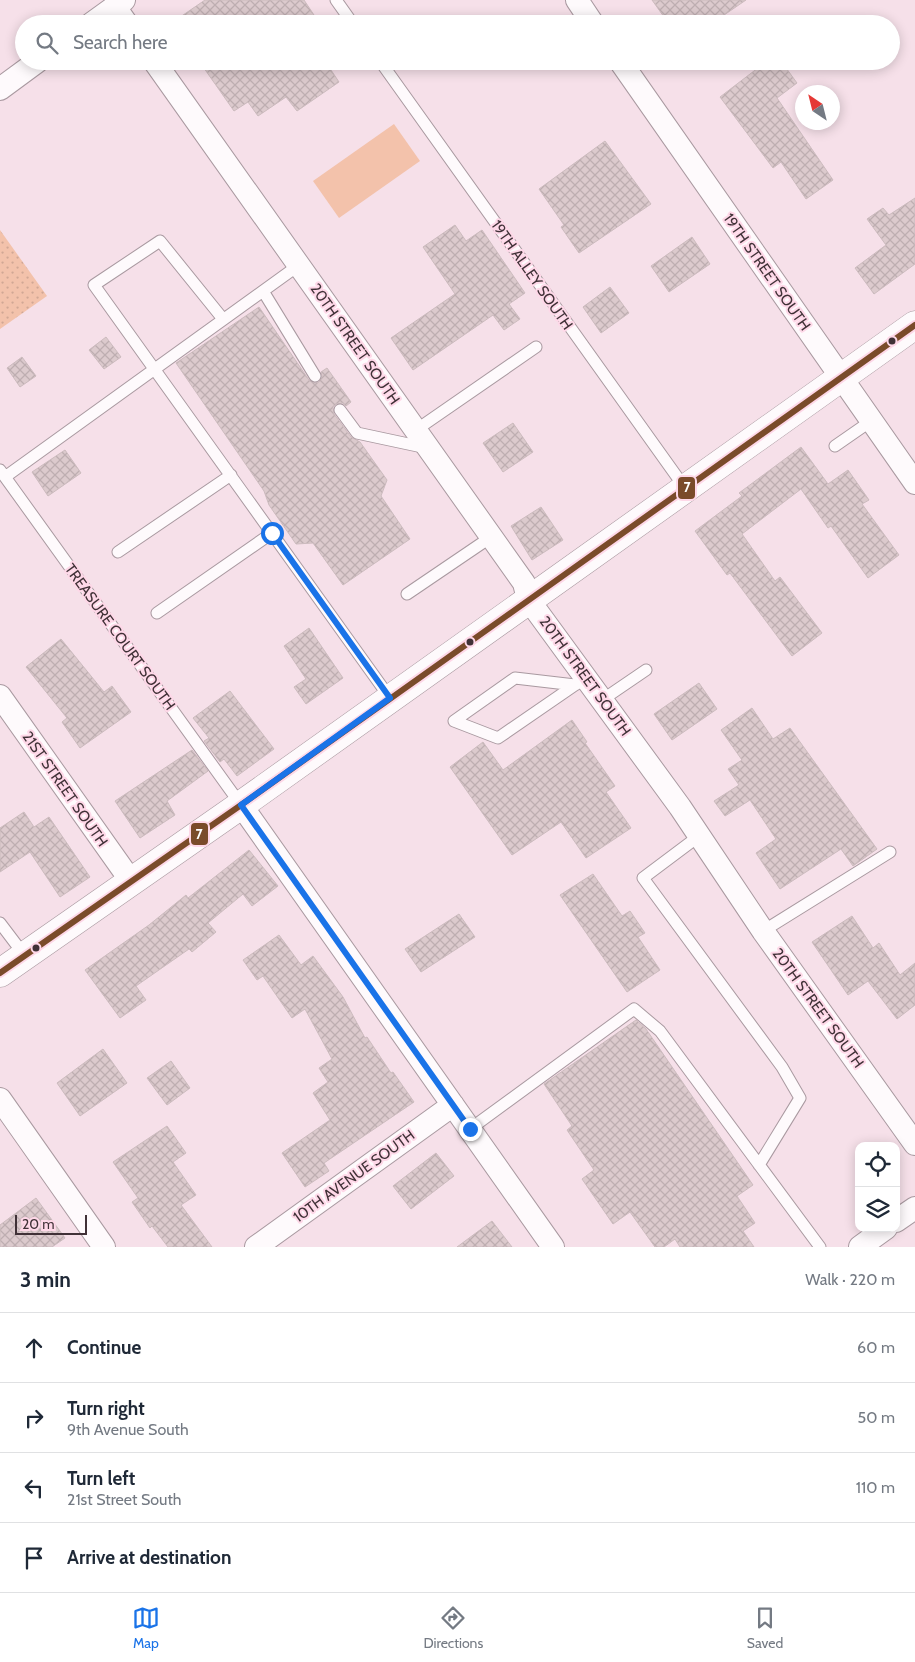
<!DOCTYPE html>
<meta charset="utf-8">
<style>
:root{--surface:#fff;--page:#f6f6f7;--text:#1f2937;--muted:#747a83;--line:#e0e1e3;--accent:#1a73e8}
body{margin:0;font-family:Cabin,sans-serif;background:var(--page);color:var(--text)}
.controls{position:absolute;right:15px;bottom:15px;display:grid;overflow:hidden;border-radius:10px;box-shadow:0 2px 12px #0003}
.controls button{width:45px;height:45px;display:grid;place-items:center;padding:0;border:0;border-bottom:1px solid var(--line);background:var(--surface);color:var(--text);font:25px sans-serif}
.compass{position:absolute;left:795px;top:85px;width:45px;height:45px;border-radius:50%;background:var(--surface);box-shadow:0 2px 12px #0003;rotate:325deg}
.scale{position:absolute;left:15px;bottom:12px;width:72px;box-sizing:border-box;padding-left:5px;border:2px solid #403137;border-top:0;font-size:14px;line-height:18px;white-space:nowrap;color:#403137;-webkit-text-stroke:4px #fed8e8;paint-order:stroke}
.stop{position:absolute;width:15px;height:15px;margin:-11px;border:4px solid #1a73e8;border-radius:50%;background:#fff}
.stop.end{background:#1a73e8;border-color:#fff;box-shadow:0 1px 5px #0008}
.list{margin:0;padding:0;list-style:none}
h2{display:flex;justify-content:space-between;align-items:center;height:65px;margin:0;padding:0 20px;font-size:21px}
h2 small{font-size:16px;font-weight:400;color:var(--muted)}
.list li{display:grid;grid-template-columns:32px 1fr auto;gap:15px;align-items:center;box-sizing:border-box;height:70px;padding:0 20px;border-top:1px solid var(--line)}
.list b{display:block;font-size:19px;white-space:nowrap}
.list p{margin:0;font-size:16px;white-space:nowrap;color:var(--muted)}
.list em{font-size:16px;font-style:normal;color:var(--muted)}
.icon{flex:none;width:28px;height:28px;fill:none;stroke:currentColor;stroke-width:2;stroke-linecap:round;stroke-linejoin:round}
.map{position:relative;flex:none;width:915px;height:1247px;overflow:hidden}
.search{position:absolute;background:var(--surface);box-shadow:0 2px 12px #0003;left:15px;right:15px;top:15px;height:55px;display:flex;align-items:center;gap:12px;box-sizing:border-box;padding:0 18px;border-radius:28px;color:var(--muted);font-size:19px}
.sheet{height:345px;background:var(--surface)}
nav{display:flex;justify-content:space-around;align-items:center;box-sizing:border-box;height:70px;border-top:1px solid var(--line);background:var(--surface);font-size:14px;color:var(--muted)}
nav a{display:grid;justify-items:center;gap:2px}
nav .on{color:var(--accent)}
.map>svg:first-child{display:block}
</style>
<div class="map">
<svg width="915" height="1247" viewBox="0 0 915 1247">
<defs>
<pattern id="park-dots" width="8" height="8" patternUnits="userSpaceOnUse" patternTransform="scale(1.25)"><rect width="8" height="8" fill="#f3c2ab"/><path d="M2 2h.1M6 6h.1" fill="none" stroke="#d1a794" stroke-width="1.8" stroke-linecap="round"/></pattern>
<pattern id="building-cross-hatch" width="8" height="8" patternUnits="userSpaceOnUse" patternTransform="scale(1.25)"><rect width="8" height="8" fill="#dccacd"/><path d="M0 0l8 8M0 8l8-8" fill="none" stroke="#beaeb1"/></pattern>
</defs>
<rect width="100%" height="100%" fill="#f6e0e9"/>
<path fill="#f3c2ab" d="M394 124 420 161 339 218 313 181Z"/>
<path fill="url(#park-dots)" d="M0 230 47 296 0 329Z"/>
<path fill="url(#building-cross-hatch)" stroke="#ccbbbe" d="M205 0H304L320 24H170Z
M652 0H746L711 24H669Z
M199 61H325L339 82 297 111 286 97 258 116 248 102 234 111Z
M767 61H781L797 83 777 98 833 180 806 199 781 162 773 168 720 97Z
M605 141 651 204 579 253 561 227 564 225 539 189Z
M915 198V264L874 294 855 268 886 245 867 219 883 208 889 215Z
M455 225 466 241 482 230 525 293 509 304 520 319 504 330 493 315 413 370 391 338 455 294 423 247Z
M692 237 710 264 669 292 651 266Z
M610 287 629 313 601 333 583 307Z
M259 307 309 380 315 383 319 382 322 376 321 372 327 368 351 402 346 406 343 403 336 404 333 407 334 414 351 437 360 442 387 480 381 496 410 539 343 585 313 543 296 544 269 505 264 491 176 363Z
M106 337 121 357 104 369 89 350Z
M22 357 36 376 20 387 7 368Z
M513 423 533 452 503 472 483 443Z
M801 447 828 484 848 470 869 500 862 504 899 555 868 578 831 526 828 528 801 489 742 534 775 581 780 577 822 633 792 656 730 573 727 575 695 531 742 496 739 493Z
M65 450 81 473 48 496 32 472Z
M541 507 563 540 532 560 511 526Z
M309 628 343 678 306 704 294 687 306 679 284 646Z
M61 639 104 692 112 686 131 712 80 748 62 722 67 718 26 667Z
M699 683 717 709 672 740 654 714Z
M230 691 274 749 237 776 224 759 220 762 204 741 209 738 193 718Z
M752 708 773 739 790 728 877 849 853 866 841 849 780 889 756 853 776 839 750 800 725 816 714 801 739 785 728 769 742 760 721 730Z
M572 720 587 742 585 743 615 786 606 792 631 828 586 858 561 822 512 855 450 767 483 742 503 770Z
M192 750 208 771 167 801 175 815 140 838 115 801Z
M24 812 34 827 49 817 90 877 60 897 30 852 0 872V828Z
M249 850 278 886 252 906 243 894 208 923 216 932 192 952 189 949 136 986 146 1000 120 1018 85 970 149 925 186 895 188 898Z
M593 874 622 916 630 911 645 933 638 937 660 970 627 992 560 895Z
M459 914 475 937 421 972 405 949Z
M852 916 873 948 879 943 900 975 915 963V1005L897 1019 868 981 848 995 812 942Z
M279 935 301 965 313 956 343 997 365 1038 367 1037 391 1073 393 1072 414 1102 324 1163 329 1171 305 1187 282 1153 330 1120 313 1093 328 1082 319 1068 332 1059 305 1009 292 1018 263 976 257 980 243 960Z
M636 1020 646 1029 753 1185 737 1196 755 1223 743 1231 754 1247H680L675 1239 664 1247H655L630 1212 613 1224 582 1179 594 1170 567 1130 572 1126 544 1084Z
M103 1049 127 1083 80 1116 57 1083Z
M171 1061 190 1088 167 1105 147 1078Z
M167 1126 186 1153 173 1162 196 1195 181 1205 212 1247H168L152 1226 150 1228 132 1202 138 1198 113 1162Z
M436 1153 454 1176 411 1209 393 1186Z
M36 1198 65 1238 52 1247H0V1225Z
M492 1221 512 1247H457Z"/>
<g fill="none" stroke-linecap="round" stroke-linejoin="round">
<g stroke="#a999a0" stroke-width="13">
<path id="lane" d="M336 0 353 24
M380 61 685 488
M263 291 315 376
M223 319 160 241 94 285 390 698
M340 410 357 433 427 448
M416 430 536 347
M835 446 871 421
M0 470 241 805
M5 477 299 265
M118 552 231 475
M407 594 491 537
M157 613 272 533
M575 685 515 678 454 721 498 738 575 685 586 678
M602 700 646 670
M699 836 643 878 782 1067 800 1098 759 1165
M0 923 25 956
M763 931 890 852
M470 1129 634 1009 660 1031 820 1247"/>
</g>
<g stroke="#a999a0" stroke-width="24">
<path id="street" d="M577 0 593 24
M115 7 127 24
M91 24 124 0
M154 61 524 583 528 599 680 807 763 931 915 1144
M620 61 915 483
M0 89 38 61
M0 696 131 881
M241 805 553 1247
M0 1099 104 1247
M896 1221 915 1208
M256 1247 453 1105
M860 1247 886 1228"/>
</g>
<g stroke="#a999a0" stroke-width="29">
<path id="secondary" d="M0 973 241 805 915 325"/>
</g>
<use href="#lane" stroke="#fefafc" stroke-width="11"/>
<use href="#street" stroke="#fefafc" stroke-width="22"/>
<use href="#secondary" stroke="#fefafc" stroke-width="28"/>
<g stroke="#fed8e8" stroke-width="10">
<path id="bus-1" d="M0 973 241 805 915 325"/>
</g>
<use href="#bus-1" stroke="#7a4b2a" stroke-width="6"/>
</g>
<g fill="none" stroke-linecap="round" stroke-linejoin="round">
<path stroke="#1a73e8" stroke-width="6" d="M272 533 390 698 241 805 470 1129"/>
</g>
<g fill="#403137" stroke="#fed8e8" stroke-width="2">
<circle cx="892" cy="341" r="4.5"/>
<circle cx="470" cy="642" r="4.5"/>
<circle cx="36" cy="948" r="4.5"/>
</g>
<g text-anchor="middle" stroke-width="4" stroke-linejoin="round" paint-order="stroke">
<g font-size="15" fill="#403137" stroke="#fed8e8">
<text transform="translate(767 272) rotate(55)" y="5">19TH STREET SOUTH</text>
<text transform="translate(532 275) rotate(55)" y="5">19TH ALLEY SOUTH</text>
<text transform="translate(355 344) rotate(55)" y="5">20TH STREET SOUTH</text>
<text transform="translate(120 637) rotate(54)" y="5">TREASURE COURT SOUTH</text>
<text transform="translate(585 676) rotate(54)" y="5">20TH STREET SOUTH</text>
<text transform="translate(65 789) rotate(55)" y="5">21ST STREET SOUTH</text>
<text transform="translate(818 1008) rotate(54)" y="5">20TH STREET SOUTH</text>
<text transform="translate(354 1176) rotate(-36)" y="5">10TH AVENUE SOUTH</text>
</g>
</g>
<g stroke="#fed8e8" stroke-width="2">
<rect x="677" y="476" width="19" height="24" rx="5" fill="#7a4b2a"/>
<rect x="190" y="822" width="19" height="24" rx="5" fill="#7a4b2a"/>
</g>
<g font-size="14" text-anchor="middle" font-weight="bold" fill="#fff">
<text x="687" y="492">7</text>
<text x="199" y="839">7</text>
</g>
</svg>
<div class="controls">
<button><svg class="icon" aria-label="locate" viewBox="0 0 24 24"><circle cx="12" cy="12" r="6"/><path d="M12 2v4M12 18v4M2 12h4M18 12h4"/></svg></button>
<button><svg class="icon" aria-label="layers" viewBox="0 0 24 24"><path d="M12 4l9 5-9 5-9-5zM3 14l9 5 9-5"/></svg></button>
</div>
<svg class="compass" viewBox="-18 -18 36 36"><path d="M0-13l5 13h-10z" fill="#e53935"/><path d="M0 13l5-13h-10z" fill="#747a83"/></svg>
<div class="scale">20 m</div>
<div class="stop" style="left:272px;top:533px"></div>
<div class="stop end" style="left:470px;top:1129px"></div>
<div class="search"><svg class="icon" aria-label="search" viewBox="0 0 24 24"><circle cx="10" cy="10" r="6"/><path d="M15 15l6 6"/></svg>Search here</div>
</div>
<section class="sheet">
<h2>3 min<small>Walk · 220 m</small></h2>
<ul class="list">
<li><svg class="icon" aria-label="ahead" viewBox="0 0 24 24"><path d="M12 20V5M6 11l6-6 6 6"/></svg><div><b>Continue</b></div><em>60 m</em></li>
<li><svg class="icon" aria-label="right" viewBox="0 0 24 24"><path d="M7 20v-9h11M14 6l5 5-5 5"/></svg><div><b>Turn right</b><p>9th Avenue South</p></div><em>50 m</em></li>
<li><svg class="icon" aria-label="left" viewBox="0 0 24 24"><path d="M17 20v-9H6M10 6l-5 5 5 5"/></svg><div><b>Turn left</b><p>21st Street South</p></div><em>110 m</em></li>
<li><svg class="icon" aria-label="arrive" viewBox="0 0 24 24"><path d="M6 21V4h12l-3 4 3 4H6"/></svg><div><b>Arrive at destination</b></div></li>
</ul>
</section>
<nav>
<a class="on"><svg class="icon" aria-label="map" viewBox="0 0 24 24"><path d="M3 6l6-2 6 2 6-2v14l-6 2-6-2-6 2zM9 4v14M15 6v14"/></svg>Map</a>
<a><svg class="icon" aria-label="directions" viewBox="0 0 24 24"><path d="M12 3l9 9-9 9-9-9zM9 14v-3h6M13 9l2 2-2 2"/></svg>Directions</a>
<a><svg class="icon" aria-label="saved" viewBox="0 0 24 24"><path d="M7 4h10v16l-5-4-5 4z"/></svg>Saved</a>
</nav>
